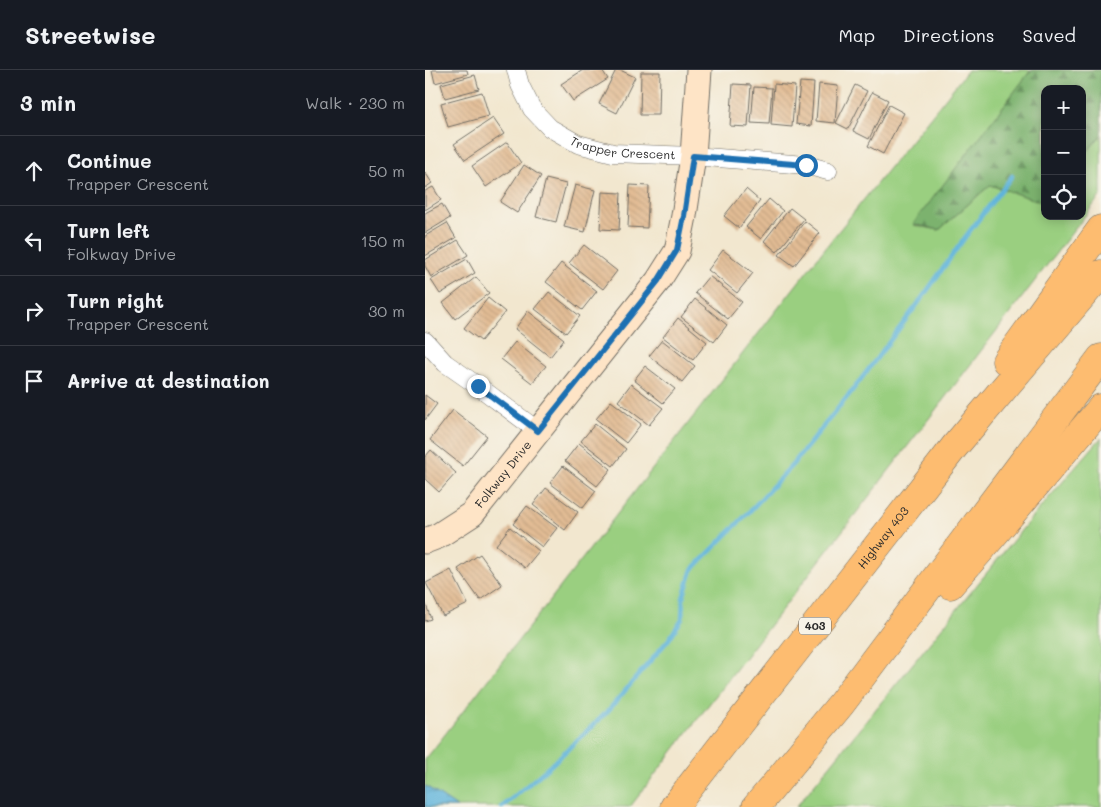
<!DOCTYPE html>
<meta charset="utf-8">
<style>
:root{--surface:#171b24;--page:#20242c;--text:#f1f3f6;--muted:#9ea1a6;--line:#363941}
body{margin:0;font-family:Mali,sans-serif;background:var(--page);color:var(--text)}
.controls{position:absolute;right:15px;top:15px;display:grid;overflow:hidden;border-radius:10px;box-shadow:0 2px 12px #0003}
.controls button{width:45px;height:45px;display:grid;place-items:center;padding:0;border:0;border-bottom:1px solid var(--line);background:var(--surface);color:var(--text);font:25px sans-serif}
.stop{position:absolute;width:15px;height:15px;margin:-11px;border:4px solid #1f6fb2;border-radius:50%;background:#fff}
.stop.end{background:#1f6fb2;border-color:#fff;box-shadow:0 1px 5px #0008}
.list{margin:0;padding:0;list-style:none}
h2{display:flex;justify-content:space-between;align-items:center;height:65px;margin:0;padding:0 20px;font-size:21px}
h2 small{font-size:16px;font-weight:400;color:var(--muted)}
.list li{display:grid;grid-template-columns:32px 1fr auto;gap:15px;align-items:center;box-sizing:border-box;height:70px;padding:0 20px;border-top:1px solid var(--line)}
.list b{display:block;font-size:19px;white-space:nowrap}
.list p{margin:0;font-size:16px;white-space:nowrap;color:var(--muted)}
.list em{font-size:16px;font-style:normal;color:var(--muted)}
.icon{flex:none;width:28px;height:28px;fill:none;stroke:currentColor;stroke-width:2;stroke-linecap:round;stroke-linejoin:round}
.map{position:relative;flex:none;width:676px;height:737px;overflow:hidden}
header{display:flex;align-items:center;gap:30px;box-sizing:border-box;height:70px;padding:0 25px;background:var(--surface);border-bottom:1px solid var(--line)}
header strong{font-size:24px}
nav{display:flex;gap:28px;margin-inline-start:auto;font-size:18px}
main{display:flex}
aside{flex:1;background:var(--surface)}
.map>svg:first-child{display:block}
</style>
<header>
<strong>Streetwise</strong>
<nav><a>Map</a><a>Directions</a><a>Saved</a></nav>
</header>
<main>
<aside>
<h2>3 min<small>Walk · 230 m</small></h2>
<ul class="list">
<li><svg class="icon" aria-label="ahead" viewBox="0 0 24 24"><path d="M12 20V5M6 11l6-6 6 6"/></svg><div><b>Continue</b><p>Trapper Crescent</p></div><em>50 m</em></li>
<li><svg class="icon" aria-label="left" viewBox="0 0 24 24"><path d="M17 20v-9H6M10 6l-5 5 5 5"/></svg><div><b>Turn left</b><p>Folkway Drive</p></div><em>150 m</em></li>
<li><svg class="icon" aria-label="right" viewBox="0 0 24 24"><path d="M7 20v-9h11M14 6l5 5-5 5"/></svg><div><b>Turn right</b><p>Trapper Crescent</p></div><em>30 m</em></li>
<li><svg class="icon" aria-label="arrive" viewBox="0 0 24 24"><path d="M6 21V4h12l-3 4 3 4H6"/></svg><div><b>Arrive at destination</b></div></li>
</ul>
</aside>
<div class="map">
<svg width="676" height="737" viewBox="0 0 676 737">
<defs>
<pattern id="forest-firs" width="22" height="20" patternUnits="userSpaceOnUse" patternTransform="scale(1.25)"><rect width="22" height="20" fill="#7bb26e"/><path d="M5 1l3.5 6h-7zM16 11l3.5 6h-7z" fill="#65915b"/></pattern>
<pattern id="water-ripples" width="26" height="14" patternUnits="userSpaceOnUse" patternTransform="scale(1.25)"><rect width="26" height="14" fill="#5eb4db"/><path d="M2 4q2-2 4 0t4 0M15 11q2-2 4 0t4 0" fill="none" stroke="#4e93b2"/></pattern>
<pattern id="building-back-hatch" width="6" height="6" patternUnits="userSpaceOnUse" patternTransform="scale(1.25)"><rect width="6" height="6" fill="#e2bc94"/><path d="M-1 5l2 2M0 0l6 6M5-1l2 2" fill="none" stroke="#c2a280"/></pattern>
</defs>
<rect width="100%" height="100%" fill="#f7f3e8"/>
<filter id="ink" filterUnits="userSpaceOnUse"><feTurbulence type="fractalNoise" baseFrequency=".02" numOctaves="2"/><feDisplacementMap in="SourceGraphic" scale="10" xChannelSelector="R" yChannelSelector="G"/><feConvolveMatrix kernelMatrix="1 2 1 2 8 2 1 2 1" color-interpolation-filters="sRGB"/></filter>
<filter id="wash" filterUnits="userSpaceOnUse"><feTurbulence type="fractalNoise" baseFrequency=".0096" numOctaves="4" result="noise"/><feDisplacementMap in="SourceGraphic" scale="20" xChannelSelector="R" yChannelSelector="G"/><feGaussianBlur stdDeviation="1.12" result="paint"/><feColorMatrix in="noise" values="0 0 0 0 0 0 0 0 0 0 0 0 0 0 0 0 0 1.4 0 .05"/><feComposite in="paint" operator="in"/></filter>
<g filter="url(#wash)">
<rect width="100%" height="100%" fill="#f2e7cf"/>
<path fill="#9acf80" stroke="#627d56" d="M543 0H606L488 155 514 160 565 115 620 133V146H657V88L676 65V125L205 737H0V690L408 168Z
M676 368V737H371L608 446Z"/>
<path fill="url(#forest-firs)" stroke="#536e4c" d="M606 0H676V65L657 88V19H620V133L565 115 514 160 488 154Z"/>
<path fill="url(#water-ripples)" stroke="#447083" d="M0 716H1L32 737H0Z"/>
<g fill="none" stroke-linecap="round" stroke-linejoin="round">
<path stroke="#5eb4db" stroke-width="4.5" d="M77 737 125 696 182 642 244 569 257 549 258 528 267 500 324 442 368 394 427 321 492 235 541 166 587 106"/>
</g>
<g id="blocks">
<path fill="url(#building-back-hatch)" d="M7 0H42L43 4 10 13Z
M158 0H177L183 9 148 31 136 14Z
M191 0H195L210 7 192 43 174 34Z
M216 2H235L234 45H215Z
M50 5 54 19 20 28 16 14Z
M375 12 389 13 386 56 371 54Z
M308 14 326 15 323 57 305 56Z
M349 14 370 16 367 57 346 55Z
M394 14 413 16 410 53 391 51Z
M430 15 442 21 423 59 411 53Z
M329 17 347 18 344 54 326 53Z
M57 22 64 46 23 57 16 33Z
M447 22 463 30 444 69 428 61Z
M464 35 479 43 458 84 443 76Z
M68 48 79 64 40 90 29 74Z
M82 72 96 93 61 117 47 96Z
M99 95 116 106 92 143 75 132Z
M0 102 7 113 0 118Z
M121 109 141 114 131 152 111 147Z
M150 115 170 120 160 162 139 157Z
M205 115 224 116 222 158 203 157Z
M8 117 16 130 0 140V121Z
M321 119 335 131 314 158 299 146Z
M177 122 196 123 194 160 175 159Z
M344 129 358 141 336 169 321 157Z
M17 134 25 148 0 163V143Z
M365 138 379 149 352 182 339 171Z
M380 151 395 163 369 196 354 185Z
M22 153 31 168 0 186V166Z
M33 170 43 185 6 207 0 196V190Z
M159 175 192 201 178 219 144 193Z
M298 180 328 203 312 223 283 200Z
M42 189 50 203 15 224 6 210Z
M136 193 172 221 157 240 121 212Z
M284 206 317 232 303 249 270 223Z
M51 207 64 223 30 249 18 233Z
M124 222 155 246 141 263 110 239Z
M63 228 80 242 56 271 39 258Z
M270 229 302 255 289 272 256 247Z
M103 241 139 269 125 287 90 259Z
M253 248 282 272 268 290 238 267Z
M237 270 270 296 257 312 224 286Z
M90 272 121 296 107 313 76 289Z
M220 296 250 319 238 333 209 310Z
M206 314 238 338 224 355 193 331Z
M0 325 12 334 0 350Z
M186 331 216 354 201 373 171 349Z
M28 340 62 366 38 396 5 370Z
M170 354 201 379 188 396 156 371Z
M154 373 186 399 172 416 140 391Z
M6 380 31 403 14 422 0 409V387Z
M138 396 171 421 158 438 125 413Z
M121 418 153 442 140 460 108 435Z
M102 436 132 458 117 477 88 454Z
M85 457 114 481 100 498 71 475Z
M55 484 77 515 55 530 33 499Z
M26 500 43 534 18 546 1 513Z
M0 532 6 549 0 551Z"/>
</g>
</g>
<g filter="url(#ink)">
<use href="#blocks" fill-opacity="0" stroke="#716d64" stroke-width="1"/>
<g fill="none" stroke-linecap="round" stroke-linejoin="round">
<g stroke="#716d64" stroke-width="19">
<g id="street">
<path id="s1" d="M91 0 95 15 107 39 125 58 153 74 188 83 268 86 381 95 403 101"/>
<path d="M0 271 20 293 53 316 113 361"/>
</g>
</g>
<g stroke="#716d64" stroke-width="27">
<g id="secondary">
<path id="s2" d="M0 471 13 466 47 444 233 211 252 181 259 146 268 86 274 0"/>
</g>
</g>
<g stroke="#716d64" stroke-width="29">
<g id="highway">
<path d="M581 291 676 159"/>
<path d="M525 515 555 481 676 338"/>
<path id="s3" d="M249 737 530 376 676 204"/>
<path d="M331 737 416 634 676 288"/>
</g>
</g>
<use href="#street" stroke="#fff" stroke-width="18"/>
<use href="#secondary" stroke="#fee4c6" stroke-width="25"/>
<use href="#highway" stroke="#fdbc70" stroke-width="28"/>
</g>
</g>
<g fill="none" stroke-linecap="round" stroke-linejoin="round" filter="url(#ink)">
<path stroke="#1f6fb2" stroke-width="6" d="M53 316 113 361 233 211 252 180 259 146 268 86 381 95"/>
</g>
<g text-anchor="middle" stroke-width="4.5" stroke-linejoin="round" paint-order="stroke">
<rect fill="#f7f3e8" stroke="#686764" stroke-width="1" x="374" y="547.5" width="32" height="17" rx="4"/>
<g font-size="11" font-weight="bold" fill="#2b2b2b">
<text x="390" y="560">403</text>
</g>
<g font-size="12" fill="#2b2b2b" stroke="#f7f3e8">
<text dy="4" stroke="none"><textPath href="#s1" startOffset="146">Trapper Crescent</textPath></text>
<text dy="4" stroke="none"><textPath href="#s2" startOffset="105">Folkway Drive</textPath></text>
<text dy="4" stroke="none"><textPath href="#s3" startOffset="341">Highway 403</textPath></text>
</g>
</g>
</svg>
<div class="controls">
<button>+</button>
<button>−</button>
<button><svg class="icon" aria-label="locate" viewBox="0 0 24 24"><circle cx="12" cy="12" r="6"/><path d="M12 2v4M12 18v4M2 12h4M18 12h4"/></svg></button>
</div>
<div class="stop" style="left:381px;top:95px"></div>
<div class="stop end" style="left:53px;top:316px"></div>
</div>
</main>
